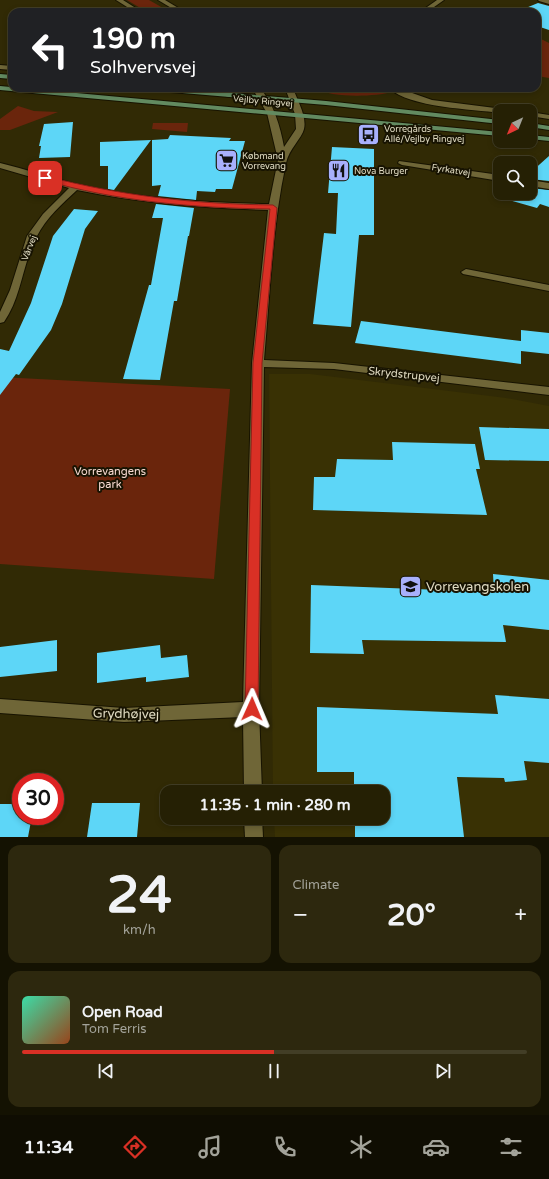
<!DOCTYPE html>
<meta charset="utf-8">
<style>
body{margin:0;font-family:"Varela Round",sans-serif;background:#2d280e;color:#f1f3f6;height:100vh;display:flex;flex-direction:column;font-size:15px;white-space:nowrap}
*{box-sizing:border-box;margin:0}
p{font-size:13px;color:#a3a39a}
.icon{flex:none;width:22px;height:22px;fill:none;stroke:currentColor;stroke-width:2;stroke-linecap:round;stroke-linejoin:round}
.map{position:relative;height:837px;overflow:hidden}
.side{display:flex;flex-direction:column;gap:8px;padding:8px;background:#141202;flex:1}
.side>*{flex:none}
.guide{position:absolute;left:8px;top:8px;width:533px;height:84px;border-radius:12px;box-shadow:0 2px 6px #0003,0 0 0 1px #423e26;background:#202124;color:#fff;overflow:hidden}
.needle{width:26px;rotate:223deg}
.tools{position:absolute;left:493px;top:104px;display:grid;gap:8px}
.tools a{display:grid;place-items:center;width:44px;height:44px;border-radius:8px;background:#252004;box-shadow:0 2px 6px #0003,0 0 0 1px #423e26;font-size:20px}
.speed{position:absolute;left:12px;top:773px;display:flex;gap:8px;font-size:20px;font-weight:700;text-align:center}
.speed>*{display:grid;place-content:center;width:52px;height:52px;border-radius:50%;background:#252004;box-shadow:0 2px 6px #0003,0 0 0 1px #423e26;line-height:1}
.speed .limit{border:6px solid #d22;background:#fff;color:#111}
.pin{position:absolute;display:grid;place-items:center;width:34px;height:34px;color:#fff;margin:-17px;border-radius:8px;box-shadow:0 2px 6px #0006}
.me{position:absolute;width:44px;margin:-22px;rotate:1deg;stroke-linejoin:round;filter:drop-shadow(0 0 3px #0008)}
.turn{display:flex;align-items:center;gap:14px;height:84px;padding:0 16px;font-size:18px}
.turn .icon{width:52px;height:52px;stroke-width:2.5}
.turn b{display:block;font-size:28px;line-height:34px}
.big{font-size:30px;font-weight:700;line-height:1.1}
.side .tile{flex:1;display:flex;flex-direction:column;justify-content:center;gap:6px;min-width:0;padding:0 14px;border-radius:12px;background:#2d280e}
.side .dial{align-items:center;gap:0}
.dial b{font-size:52px;line-height:1}
.song{display:flex;align-items:center;gap:12px}
.cover{width:48px;height:48px;border-radius:6px;background:linear-gradient(135deg,hsl(160 70% 55%),hsl(20 70% 35%))}
.played{height:4px;border-radius:2px;background:linear-gradient(90deg,#d93025 50%,#423e26 50%)}
.keys{display:flex;justify-content:space-around;direction:ltr}
.heat{display:flex;justify-content:space-between;align-items:center;font-size:22px;direction:ltr}
.side .tiles{flex:1;display:grid;gap:8px;grid-template-columns:1fr 1fr}
.tile:last-child{grid-column:span 2}
.trip{position:absolute;left:160px;top:785px;width:230px;height:40px;border-radius:12px;background:#252004;box-shadow:0 2px 6px #0003,0 0 0 1px #423e26;font-weight:700;line-height:40px;text-align:center}
.dock{display:flex;height:64px;justify-content:space-around;align-items:center;background:#0f0d02;color:#a3a39a}
.dock .icon{width:28px;height:28px}
.dock .active{color:#d93025}
.dock b{font-size:18px;color:#f1f3f6}
.map>svg:first-child{display:block}
.built{fill:#393104}
.green{fill:#6a250c}
.building{fill:#5dd6f7}
.lines{fill:none;stroke-linecap:round;stroke-linejoin:round}
.minor-casing{stroke:#171300;stroke-width:2}
.major-casing{stroke:#171300;stroke-width:2}
.minor{fill:#6f6637;fill-rule:evenodd}
.major{fill:#628a60;fill-rule:evenodd}
.route{fill:#d93025;stroke:#8d1f18}
.labels{text-anchor:middle;stroke-width:4;stroke-linejoin:round;paint-order:stroke}
.far-street-label{font-size:9px;fill:#e0dbc2;stroke:#171302}
.far-poi-label{font-size:9px;fill:#e0dbc2;stroke:#171302;text-anchor:start}
.street-label{font-size:11px;fill:#e0dbc2;stroke:#171302}
.park-label{font-size:11px;fill:#f8dad1;stroke:#171302}
.near-poi-label{font-size:13px;fill:#e0dbc2;stroke:#171302;text-anchor:start}
.near-street-label{font-size:13px;fill:#e0dbc2;stroke:#171302}
</style>
<div class="map">
<svg width="549" height="837" viewBox="0 0 549 837">
<rect width="100%" height="100%" fill="#312a05"/>
<polygon class="built" points="269,374 310,374 506,398 549,406 549,837 275,837 274,818 383,818 383,792 273,792"/>
<g class="green">
<polygon points="127,0 149,0 170,12 147,12"/>
<polygon points="537,37 549,43 549,78 537,76"/>
<path d="M 313,88 L 385,88 L 392,92 C 373,97 332,98 313,88 Z"/>
<polygon points="18,106 34,111 58,112 10,130 0,130 0,119"/>
<polygon points="153,123 188,123 187,132 152,129"/>
<polygon points="0,377 230,389 214,579 0,564"/>
</g>
<g class="building">
<polygon points="538,3 549,6 549,30 537,26 537,12 516,12"/>
<polygon points="73,122 70,157 39,158 41,146 39,146 44,124"/>
<polygon points="170,135 231,138 229,141 245,141 232,189 216,189 215,192 197,191 196,200 158,196 161,185 152,186 152,140 168,139"/>
<polygon points="151,140 114,190 108,189 108,166 100,166 100,142"/>
<polygon points="332,147 374,149 374,235 359,235 351,327 313,324 324,233 336,234 338,193 328,193"/>
<polygon points="549,156 549,181 530,179 530,173"/>
<polygon points="530,188 549,190 549,207 540,204 537,208 502,198 507,193 530,193"/>
<polygon points="156,204 194,208 189,236 188,236 177,301 174,301 160,380 123,379 149,285 151,285 163,218 152,218"/>
<polygon points="74,209 98,211 85,229 62,304 51,330 19,375 16,374 0,395 0,349 9,351 31,303 53,236"/>
<polygon points="361,321 521,341 521,330 549,333 549,354 521,351 521,364 355,343"/>
<polygon points="479,427 549,429 549,461 485,460"/>
<polygon points="392,442 475,444 480,469 476,469 487,515 313,510 314,477 335,477 337,459 393,460"/>
<polygon points="493,574 549,580 549,630 503,625 506,642 362,640 364,654 310,653 311,585 494,592"/>
<polygon points="57,640 57,671 0,677 0,647"/>
<polygon points="160,645 161,658 187,655 189,677 146,682 146,677 97,683 97,653"/>
<polygon points="495,695 549,699 549,763 524,761 527,780 505,782 504,778 457,777 464,837 355,837 355,818 383,818 383,792 354,792 354,772 317,772 317,707 498,714"/>
<polygon points="92,803 140,803 137,837 87,837"/>
<polygon points="0,804 21,804 21,816 32,816 28,837 0,837"/>
</g>
<g class="lines">
<defs>
<g id="minor">
<polygon points="116,0 123,0 142,12 135,12"/>
<polygon points="158,0 165,0 185,12 178,12"/>
<polygon points="437,0 444,0 427,12 420,12"/>
<polygon points="538,0 549,0 549,4 539,1"/>
<polygon points="0,65 12,66 12,70 0,69"/>
<polygon points="198,88 210,88 233,95 229,97"/>
<path d="M 252,88 L 260,88 C 274,105 280,125 284,147 L 296,129 L 295,114 L 285,88 L 293,88 C 297,100 307,116 304,129 C 302,138 289,149 286,163 C 272,228 270,294 264,360 L 334,363 L 549,387 L 549,395 L 334,369 L 264,367 L 259,709 L 262,792 L 244,792 L 243,717 L 124,722 L 0,713 L 0,699 L 124,708 L 243,702 L 252,363 L 268,210 C 204,208 140,203 77,190 C 62,204 46,218 37,236 C 22,264 22,296 4,322 L 0,323 L 0,312 L 10,290 L 27,236 L 43,214 L 69,188 L 0,168 L 0,163 C 26,169 50,178 76,184 C 139,199 204,203 269,204 L 278,160 L 267,113 Z"/>
<path d="M 389,88 L 398,88 L 432,100 L 503,109 L 507,111 L 500,111 L 500,113 C 472,109 410,108 389,88 Z"/>
<polygon points="530,112 549,115 549,119 530,116"/>
<polygon points="399,161 500,175 500,181 402,165 398,163"/>
<polygon points="530,180 549,183 549,189 530,186"/>
<polygon points="466,269 549,285 549,291 463,274 461,272"/>
<polygon points="244,818 262,818 263,837 245,837"/>
</g>
<g id="major">
<polygon points="0,74 12,75 12,79 0,78"/>
<polygon points="0,86 500,132 500,136 0,90"/>
<polygon points="143,88 172,88 326,101 500,120 500,124 326,105 147,90"/>
<polygon points="530,123 549,126 549,130 530,127"/>
<polygon points="530,135 549,137 549,141 530,139"/>
</g>
</defs>
<use href="#minor" class="minor-casing"/>
<use href="#major" class="major-casing"/>
<use href="#minor" class="minor"/>
<use href="#major" class="major"/>
</g>
<path class="route" d="M 45,176 C 122,196 194,204 273,205 L 277,208 L 262,363 L 258,709 L 256,713 L 252,714 L 247,713 L 245,709 L 253,363 L 270,209 C 193,208 116,201 43,180 L 42,178 Z"/>
<defs>
<symbol id="bus-square" viewBox="-11 -11 22 22"><rect x="-9" y="-9" width="18" height="18" rx="4" fill="#a8b0fc" stroke="#171302"/><path d="M-5-6H5V4H4V6H2V4H-2V6H-4V4H-5ZM-3.5-4V0h7V-4ZM-3.5 1.2v1.5H-2V1.2ZM2 1.2v1.5H3.5V1.2Z" fill="#111"/></symbol>
<symbol id="supermarket-square" viewBox="-11 -11 22 22"><rect x="-9" y="-9" width="18" height="18" rx="4" fill="#a8b0fc" stroke="#171302"/><path d="M-6-5.5h2.5l.6 2H6L4.5 2H-2.5L-4.4-4H-6ZM-1.5 3.2a1.3 1.3 0 1 0 .1 0ZM3 3.2a1.3 1.3 0 1 0 .1 0Z" fill="#111"/></symbol>
<symbol id="restaurant-square" viewBox="-11 -11 22 22"><rect x="-9" y="-9" width="18" height="18" rx="4" fill="#a8b0fc" stroke="#171302"/><path d="M-5-6h1v4h1v-4h1v4h1v-4h1v5L-1.5 .5V6h-2V.5L-5-1ZM5-6V6H3V1.5H1.5Q1.5-4 5-6Z" fill="#111"/></symbol>
<symbol id="school-square" viewBox="-11 -11 22 22"><rect x="-9" y="-9" width="18" height="18" rx="4" fill="#a8b0fc" stroke="#171302"/><path d="M0-5L7-2L0 1L-7-2ZM-4 1L0 2.5L4 1V4Q0 6-4 4Z" fill="#111"/></symbol>
</defs>
<g fill-rule="evenodd">
<use href="#bus-square" x="356" y="122" width="25" height="25"/>
<use href="#supermarket-square" x="214" y="148" width="25" height="25"/>
<use href="#restaurant-square" x="326" y="158" width="25" height="25"/>
<use href="#school-square" x="398" y="574" width="25" height="25"/>
</g>
<g class="labels">
<g class="far-street-label">
<text transform="translate(263 101) rotate(5)" y="3">Vejlby Ringvej</text>
<text transform="translate(451 170) rotate(9)" y="3">Fyrkatvej</text>
<text transform="translate(29 248) rotate(-69)" y="3">Vårvej</text>
</g>
<g class="far-poi-label">
<text x="384" y="132">Vorregårds<tspan x="384" dy="10">Allé/Vejlby Ringvej</tspan></text>
<text x="242" y="159">Købmand<tspan x="242" dy="10">Vorrevang</tspan></text>
<text x="354" y="174">Nova Burger</text>
</g>
<g class="street-label">
<text transform="translate(404 374) rotate(6)" y="4">Skrydstrupvej</text>
</g>
<g class="park-label">
<text x="110" y="475">Vorrevangens<tspan x="110" dy="13">park</tspan></text>
</g>
<g class="near-poi-label">
<text x="426" y="591">Vorrevangskolen</text>
</g>
<g class="near-street-label">
<text transform="translate(126 713) rotate(1)" y="5">Grydhøjvej</text>
</g>
</g>
</svg>
<div class="tools">
<a><svg class="needle" viewBox="-14 -14 28 28"><path d="M0-13l5 13h-10z" fill="#e53935"/><path d="M0 13l5-13h-10z" fill="#a3a39a"/></svg></a>
<a><svg class="icon" aria-label="search" viewBox="0 0 24 24"><circle cx="10" cy="10" r="6"/><path d="M15 15l6 6"/></svg></a>
</div>
<div class="speed"><div class="limit">30</div></div>
<div class="pin" style="left:45px;top:178px;background:#d93025"><svg class="icon" aria-label="arrive" viewBox="0 0 24 24"><path d="M6 21V4h12l-3 4 3 4H6"/></svg></div>
<svg class="me" style="left:252px;top:709px" viewBox="-20 -20 40 40"><path d="M0-17L14 15 0 8-14 15z" fill="#d93025" stroke="#fff" stroke-width="4"/></svg>
<div class="trip">11:35 · 1 min · 280 m</div>
<div class="guide">
<div class="turn"><svg class="icon" aria-label="left" viewBox="0 0 24 24"><path d="M17 20v-9H6M10 6l-5 5 5 5"/></svg><div><b>190 m</b>Solhvervsvej</div></div>
</div>
</div>
<section class="side">
<div class="tiles">
<div class="tile dial"><b>24</b><p>km/h</p></div>
<div class="tile"><p>Climate</p>
<div class="heat"><a>−</a><b class="big">20°</b><a>+</a></div>
</div>
<div class="tile">
<div class="song"><i class="cover"></i><div><b>Open Road</b><p>Tom Ferris</p></div></div>
<div class="played"></div>
<div class="keys"><svg class="icon" aria-label="previous" viewBox="0 0 24 24"><path d="M18 5L8 12l10 7zM5 5v14"/></svg><svg class="icon" aria-label="pause" viewBox="0 0 24 24"><path d="M8 5v14M16 5v14"/></svg><svg class="icon" aria-label="next" viewBox="0 0 24 24"><path d="M6 5l10 7-10 7zM19 5v14"/></svg></div>
</div>
</div>
</section>
<nav class="dock">
<b>11:34</b>
<svg class="icon active" aria-label="directions" viewBox="0 0 24 24"><path d="M12 3l9 9-9 9-9-9zM9 14v-3h6M13 9l2 2-2 2"/></svg>
<svg class="icon" aria-label="music" viewBox="0 0 24 24"><path d="M9 18V5l10-2v13"/><circle cx="6" cy="18" r="3"/><circle cx="16" cy="16" r="3"/></svg>
<svg class="icon" aria-label="phone" viewBox="0 0 24 24"><path d="M5 4h4l2 5-3 2q2 4 5 5l2-3 5 2v4C11 20 4 13 5 4z"/></svg>
<svg class="icon" aria-label="climate" viewBox="0 0 24 24"><path d="M12 3v18M4 7l16 10M4 17L20 7"/></svg>
<svg class="icon" aria-label="car" viewBox="0 0 24 24"><path d="M5 17H2v-5l4-1 3-4h7l3 4 3 1v5h-3M9 17h6M6 11h13"/><circle cx="7" cy="17" r="2"/><circle cx="17" cy="17" r="2"/></svg>
<svg class="icon" aria-label="filters" viewBox="0 0 24 24"><path d="M4 7h16M4 17h16"/><circle cx="9" cy="7" r="2"/><circle cx="15" cy="17" r="2"/></svg>
</nav>
